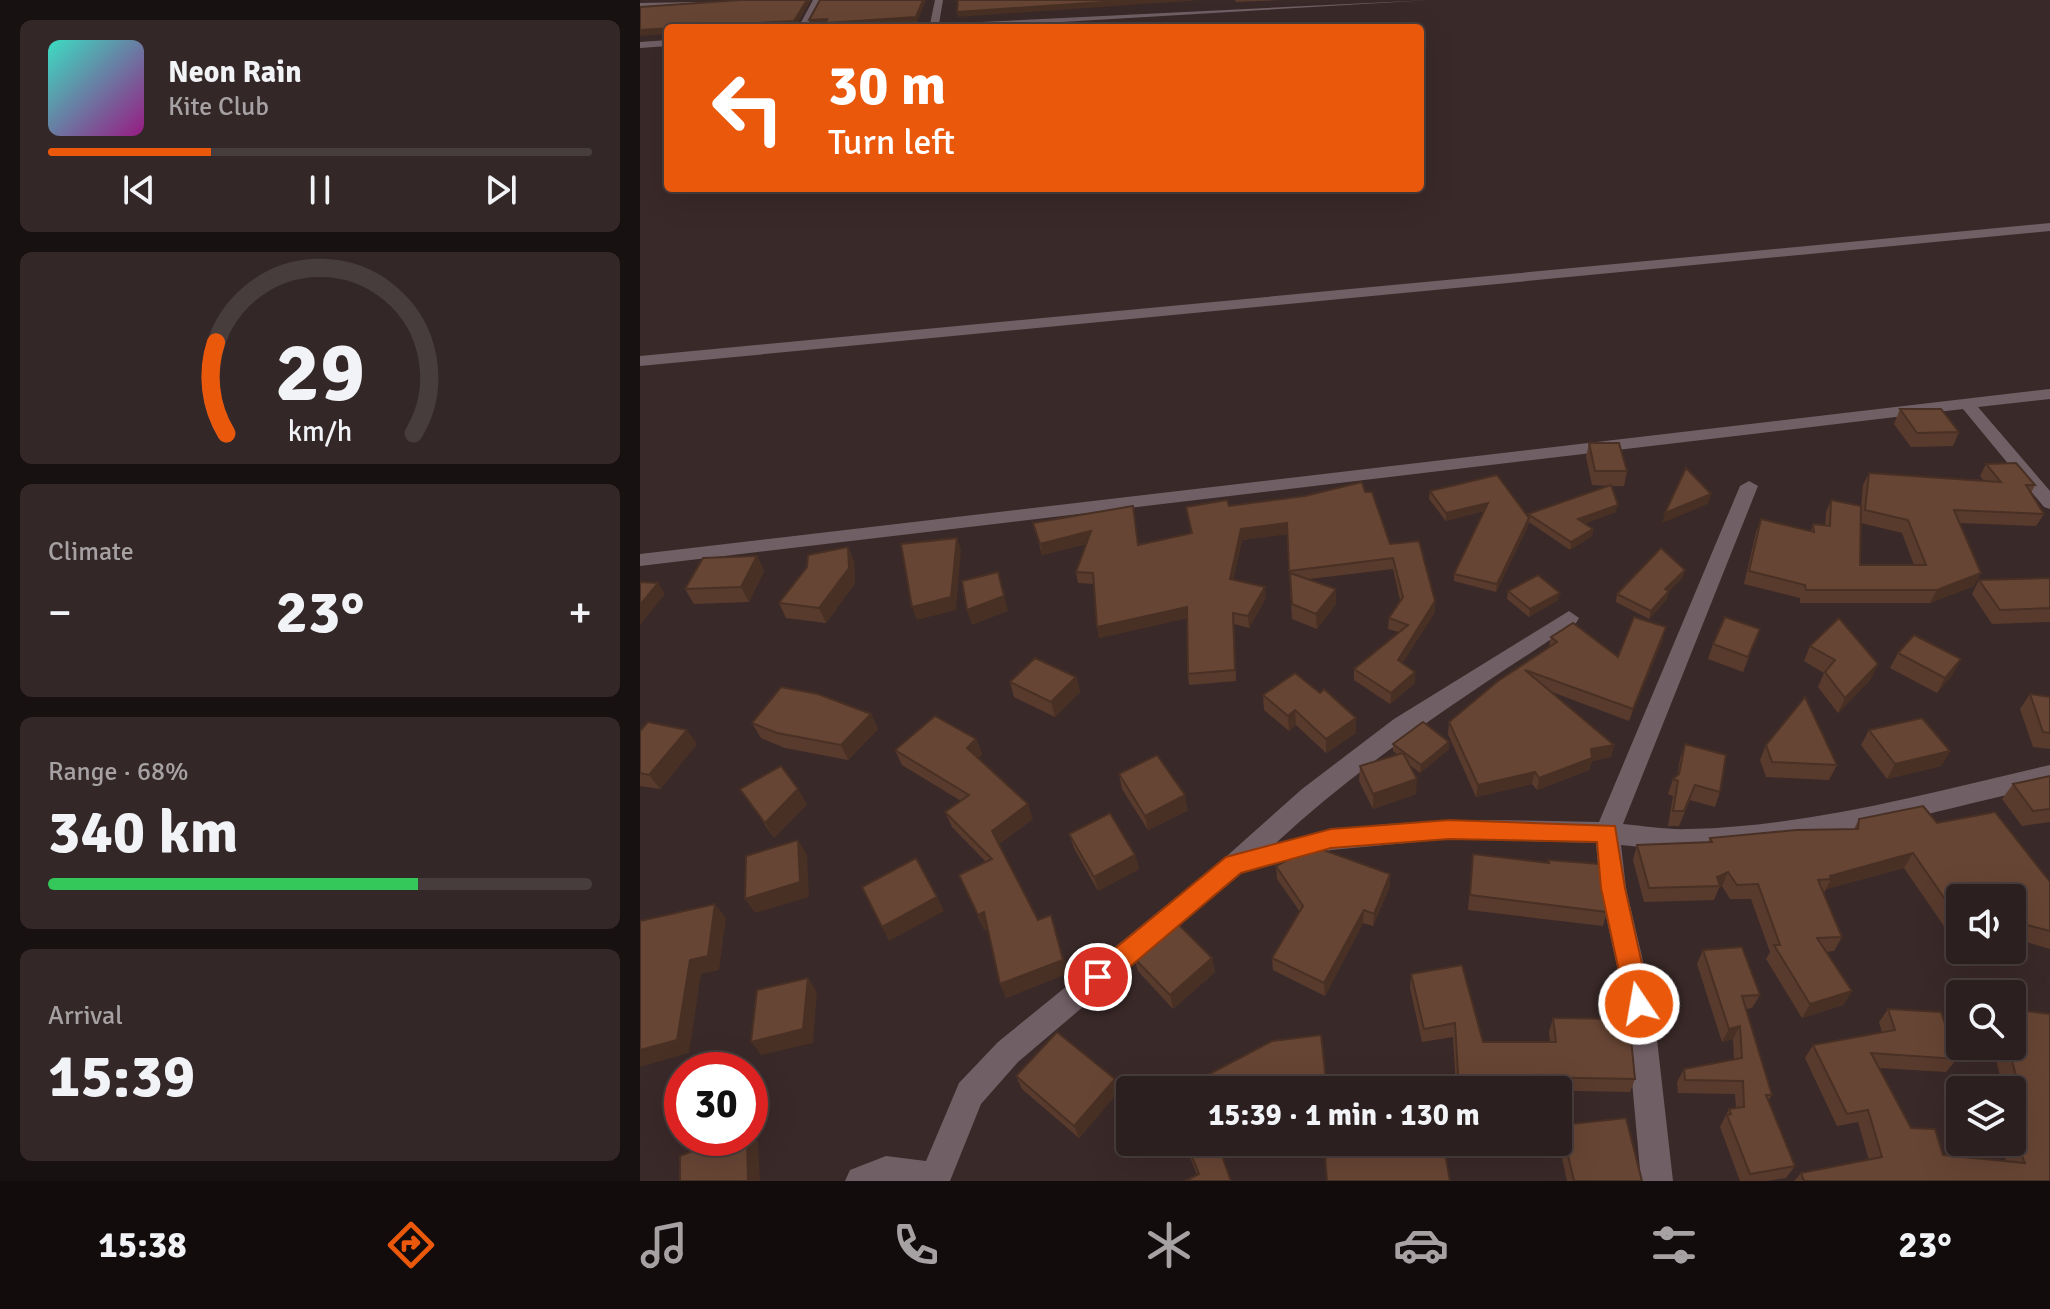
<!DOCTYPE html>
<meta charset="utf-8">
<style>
body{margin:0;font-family:Signika,sans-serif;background:#342728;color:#f1f3f6;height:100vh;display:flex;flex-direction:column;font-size:30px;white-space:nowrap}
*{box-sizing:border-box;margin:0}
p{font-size:26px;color:#a6a2a4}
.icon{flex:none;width:44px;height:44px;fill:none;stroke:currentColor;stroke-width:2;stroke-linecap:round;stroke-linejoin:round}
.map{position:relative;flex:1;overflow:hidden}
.drawer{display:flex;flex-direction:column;gap:20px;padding:20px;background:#181111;width:640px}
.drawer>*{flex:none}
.guide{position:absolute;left:24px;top:24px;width:760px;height:168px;border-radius:8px;box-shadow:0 8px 32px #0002,0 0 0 2px #483d3d;background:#ea580c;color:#fff;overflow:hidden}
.tools{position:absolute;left:1306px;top:884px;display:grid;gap:16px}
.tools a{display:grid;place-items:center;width:80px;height:80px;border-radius:8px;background:#2c1f1f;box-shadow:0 8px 32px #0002,0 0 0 2px #483d3d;font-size:40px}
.speed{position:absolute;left:24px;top:1052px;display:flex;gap:16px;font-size:40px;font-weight:700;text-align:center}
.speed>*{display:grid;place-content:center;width:104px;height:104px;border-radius:50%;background:#2c1f1f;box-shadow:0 8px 32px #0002,0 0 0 2px #483d3d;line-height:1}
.speed .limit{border:12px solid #d22;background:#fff;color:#111}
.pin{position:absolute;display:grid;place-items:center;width:68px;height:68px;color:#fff;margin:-34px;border:4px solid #fff;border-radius:50%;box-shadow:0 2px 8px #0007}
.me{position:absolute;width:88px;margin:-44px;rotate:348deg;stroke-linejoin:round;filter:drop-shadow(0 0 6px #0008)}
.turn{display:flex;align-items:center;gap:28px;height:168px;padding:0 32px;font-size:36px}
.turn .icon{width:104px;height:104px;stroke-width:2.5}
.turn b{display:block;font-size:56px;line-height:68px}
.big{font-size:60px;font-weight:700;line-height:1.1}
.drawer .tile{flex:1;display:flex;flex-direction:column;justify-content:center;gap:12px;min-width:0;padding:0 28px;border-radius:12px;background:#342728}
.drawer .dial{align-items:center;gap:0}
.dial svg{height:208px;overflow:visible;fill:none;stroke:#483d3d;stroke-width:7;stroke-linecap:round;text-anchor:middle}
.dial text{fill:#f1f3f6;stroke:none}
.song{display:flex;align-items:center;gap:24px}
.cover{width:96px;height:96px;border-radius:12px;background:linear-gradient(135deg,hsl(170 70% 55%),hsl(310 70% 35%))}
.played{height:8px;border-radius:4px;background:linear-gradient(90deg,#ea580c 30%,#483d3d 30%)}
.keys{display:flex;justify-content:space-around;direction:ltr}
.heat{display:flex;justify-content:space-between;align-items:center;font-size:44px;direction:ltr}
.charge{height:12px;border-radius:6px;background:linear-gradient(90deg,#34c759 68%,#483d3d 0)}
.trip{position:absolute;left:476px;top:1076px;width:456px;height:80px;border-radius:8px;background:#2c1f1f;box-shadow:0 8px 32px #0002,0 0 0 2px #483d3d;font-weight:700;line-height:80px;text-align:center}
.tabs{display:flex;height:128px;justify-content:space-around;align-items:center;background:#120c0c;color:#a6a2a4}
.tabs .icon{width:56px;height:56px}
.tabs .active{color:#ea580c}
.tabs b{font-size:36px;color:#f1f3f6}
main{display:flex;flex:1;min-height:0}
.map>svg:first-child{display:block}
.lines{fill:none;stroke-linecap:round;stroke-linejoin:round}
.street{fill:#705f65;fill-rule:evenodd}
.wall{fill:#593b2d;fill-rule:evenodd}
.shaded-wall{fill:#483024}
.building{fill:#674534;stroke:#483024;stroke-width:2}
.route{fill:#ea580c;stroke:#983908;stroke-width:2}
</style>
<main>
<section class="drawer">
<div class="tile">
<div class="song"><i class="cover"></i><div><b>Neon Rain</b><p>Kite Club</p></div></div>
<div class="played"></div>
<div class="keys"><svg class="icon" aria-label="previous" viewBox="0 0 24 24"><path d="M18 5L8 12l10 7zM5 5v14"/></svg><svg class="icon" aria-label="pause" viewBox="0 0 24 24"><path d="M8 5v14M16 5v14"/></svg><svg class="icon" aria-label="next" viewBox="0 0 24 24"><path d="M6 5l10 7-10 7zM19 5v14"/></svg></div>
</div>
<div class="tile dial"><svg viewBox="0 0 100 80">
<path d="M14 69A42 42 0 1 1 86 69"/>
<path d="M14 69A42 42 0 0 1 10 34" stroke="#ea580c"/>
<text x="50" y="56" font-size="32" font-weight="700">29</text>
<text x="50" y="72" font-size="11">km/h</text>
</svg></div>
<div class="tile"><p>Climate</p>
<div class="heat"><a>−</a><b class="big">23°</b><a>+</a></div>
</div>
<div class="tile"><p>Range · 68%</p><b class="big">340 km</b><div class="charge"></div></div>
<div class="tile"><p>Arrival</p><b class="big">15:39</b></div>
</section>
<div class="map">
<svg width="1410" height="1181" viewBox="0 0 1410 1181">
<rect width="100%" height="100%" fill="#3a2929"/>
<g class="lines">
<g class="street">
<polygon points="173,0 181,0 166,28 158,28"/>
<polygon points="295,0 303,0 299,24 791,0 321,28 268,28 290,24"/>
<polygon points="57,2 54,7 0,9 0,3"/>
<polygon points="28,40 28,46 0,48 0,42"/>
<polygon points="1410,223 1410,231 0,366 0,356"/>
<polygon points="1410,389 1410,399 1338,407 1410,491 1410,509 1404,507 1323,409 0,566 0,554"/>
<path d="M 1109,481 L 1118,486 L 983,824 C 1005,826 1028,830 1050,829 C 1172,826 1292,792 1410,765 L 1410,785 C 1292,811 1170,850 1048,850 C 1026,851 1003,847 981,845 L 986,888 L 1013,1004 L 1033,1181 L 1001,1181 L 985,1004 L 960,888 L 956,843 L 809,839 L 691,850 L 601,873 L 378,1062 L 341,1104 L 310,1181 L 205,1181 L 210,1170 L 246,1156 L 286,1161 L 319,1083 L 358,1042 L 588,855 L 662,789 L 754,719 L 929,611 L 939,618 L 936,623 C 831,692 729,757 636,843 C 742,815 850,820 959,822 L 1100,486 Z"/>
</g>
</g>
<g class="wall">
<polygon points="595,0 642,0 596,2"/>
<polygon points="1260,409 1319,432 1313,446 1271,447 1254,424"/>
<polygon points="949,443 987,471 984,486 971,486 976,512 945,523 953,529 952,536 930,550 889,522 888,526 856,592 814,581 814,574 844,511 806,521 789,499 790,491 888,516 888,514 969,486 952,485 946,457"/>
<path d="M 1346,464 L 1395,485 L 1391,493 L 1404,514 L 1396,526 L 1320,523 L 1334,586 L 1290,603 L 1160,603 L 1160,598 L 1104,584 L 1116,532 L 1121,519 L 1171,531 L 1173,524 L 1185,526 L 1186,512 L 1191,500 L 1221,508 L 1223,485 L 1229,473 L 1343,480 L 1340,476 ZM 1221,523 L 1262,533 L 1274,565 L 1220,565 Z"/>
<polygon points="725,492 750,544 795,612 762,663 775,672 775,683 750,704 714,680 714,669 759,632 748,629 749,618 760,600 753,569 669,579 696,604 677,629 652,619 647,534 602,540 593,580 626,598 609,628 594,624 596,681 549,685 548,674 547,618 459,638 457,627 454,584 438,583 436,572 446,544 402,555 393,523 498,545 551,533 546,507 589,506"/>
<polygon points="208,547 214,562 215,583 186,623 146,618 139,603"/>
<polygon points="117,556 124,571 109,602 54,604 45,589"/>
<polygon points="1043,577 1029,591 1027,599 1009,619 976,602 977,594"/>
<polygon points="1410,578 1410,622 1352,624 1332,594 1339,580"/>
<polygon points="868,591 918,600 889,617 867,599"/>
<polygon points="1120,629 1103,672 1068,659 1073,644"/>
<polygon points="911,637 978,657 1023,639 989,721 912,692 974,745 971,757 952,761 949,770 897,790 892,784 836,797 808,734 809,722 909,647"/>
<polygon points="1170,646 1231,679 1198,713 1178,687 1184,673 1164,661"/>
<polygon points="1258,653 1313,674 1297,693 1250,668"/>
<polygon points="436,677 440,692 415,717 374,697 370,682"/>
<polygon points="1390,694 1410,697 1410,749 1393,747 1380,709"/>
<polygon points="623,695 716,733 686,753 656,725 649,731 624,710"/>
<polygon points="231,714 238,729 208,760 145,748 121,738 112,723"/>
<polygon points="1229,730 1310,751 1301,766 1247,779 1221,745"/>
<polygon points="0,731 57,744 20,789 0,786"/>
<polygon points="336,739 342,754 338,758 393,819 359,844 398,920 411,915 428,973 366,998 348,928 344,930 319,875 346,862 312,827 305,812 321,801 262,765 255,750"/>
<polygon points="809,742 809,749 780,773 769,764 776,794 733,809 719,781 720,766 757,754 753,751 753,744"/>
<polygon points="1045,744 1080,792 1075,807 1050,800 1039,826 1028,826 1033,796 1028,794 1033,779 1037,776 1040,759"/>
<polygon points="1126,745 1197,765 1189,780 1126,777 1120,760"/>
<polygon points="479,774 548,810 508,830 482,789"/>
<polygon points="1410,776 1410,822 1382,826 1362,799 1373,784"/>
<polygon points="100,789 167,804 134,838"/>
<polygon points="1219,819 1297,823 1410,882 1410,949 1372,938 1372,898 1320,898 1320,926 1306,929 1264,868 1186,889 1183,894 1202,937 1194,951 1186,952 1212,991 1203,1005 1162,1018 1126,959 1130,952 1111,899 1090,899 1082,886 1079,888 1074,900 1004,902 993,860 997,845 1068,842 1070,838 1214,829"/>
<polygon points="429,834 495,855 499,869 458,891 434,848"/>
<polygon points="683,850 750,886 733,926 723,923 685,996 633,970 632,958 660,912 637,879 636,866"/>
<polygon points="833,854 908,863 908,860 967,912 963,926 828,910"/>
<polygon points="1063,950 1120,995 1112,1008 1106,1009 1132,1095 1128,1101 1155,1166 1146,1178 1127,1181 1100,1181 1080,1127 1089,1109 1096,1108 1095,1094 1038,1093 1037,1082 1044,1069 1094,1060 1093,1039 1082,1042 1057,964"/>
<polygon points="494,958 572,958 575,972 533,1009 498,971"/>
<polygon points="771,974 843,1042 910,1042 909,1032 913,1018 995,1079 990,1092 883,1090 816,1090 813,1037 782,1042 770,988"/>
<polygon points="1248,1009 1317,1059 1306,1072 1239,1068 1271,1128 1303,1155 1366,1161 1358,1142 1372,1142 1372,1090 1337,1090 1336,1089 1348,1076 1360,1076 1353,1046 1372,1046 1410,1181 1154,1181 1161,1173 1229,1160 1218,1122 1197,1126 1165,1058 1173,1045 1242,1032 1239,1022"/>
<polygon points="376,1076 475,1079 479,1091 439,1138 382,1089"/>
<polygon points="921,1125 1002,1181 927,1181 918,1140 918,1135"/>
<polygon points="544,1142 584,1142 578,1146 591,1181 557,1175"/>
</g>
<g class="shaded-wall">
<polygon points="167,0 171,0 156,26 127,28 38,28"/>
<polygon points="283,0 286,0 277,22 187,28 186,24 171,25 169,20"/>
<polygon points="494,0 563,0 318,17 317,12"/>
<polygon points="28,29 28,34 0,36 0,30"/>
<polygon points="1071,494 1068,504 1022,523 1025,513"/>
<polygon points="848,503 847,510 806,521 806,513"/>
<polygon points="978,505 976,512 937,527 938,519"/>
<polygon points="889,518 888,526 856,592 857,584"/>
<polygon points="647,523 647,534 602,540 591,590 590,579 601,529"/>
<polygon points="953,529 952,536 930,550 931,542"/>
<polygon points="451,531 453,542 402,555 400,544"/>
<polygon points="317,538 321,550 316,610 277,620 272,607"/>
<polygon points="208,547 214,562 215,583 186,623 179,608"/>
<polygon points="117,556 124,571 109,602 101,587"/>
<polygon points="1045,570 1043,577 1023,597 1025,589"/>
<polygon points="358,572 368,611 332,625 327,610"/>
<polygon points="1341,573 1334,586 1290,603 1297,590"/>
<polygon points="18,583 25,594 0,625 0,605"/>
<polygon points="625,587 626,598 609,628 608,616"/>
<polygon points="696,589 696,604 677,629 676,614"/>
<polygon points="1029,591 1027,599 1009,619 1011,611"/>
<polygon points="920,593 918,600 889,617 890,609"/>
<polygon points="795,601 795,612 757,672 758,660"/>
<polygon points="547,607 548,618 459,638 457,627"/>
<polygon points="1026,627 1023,639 989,721 993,709"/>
<polygon points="1321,659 1313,674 1297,693 1305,678"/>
<polygon points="1238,664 1231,679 1198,713 1205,698"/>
<polygon points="775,672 775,683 750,704 751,693"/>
<polygon points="436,677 440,692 415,717 411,702"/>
<polygon points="655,710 656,725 649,731 648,716"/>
<polygon points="231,714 238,729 208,760 201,745"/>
<polygon points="716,718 716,733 686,753 686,739"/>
<polygon points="47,730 57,744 20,789 9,775"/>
<polygon points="336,739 342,754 333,763 327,748"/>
<polygon points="809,742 809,749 780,773 781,765"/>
<polygon points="974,745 971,757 952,761 949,770 897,790 899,778 951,749"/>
<polygon points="1310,751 1301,766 1247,779 1255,764"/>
<polygon points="895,772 892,784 836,797 838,785"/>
<polygon points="777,779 776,794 733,809 733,794"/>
<polygon points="158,789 167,804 134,838 125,823"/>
<polygon points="545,795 548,810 508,830 505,816"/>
<polygon points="388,804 393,819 357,845 352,831"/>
<polygon points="158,840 167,855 169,897 115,913 105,899"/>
<polygon points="1273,853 1264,868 1186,889 1191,879 1190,876"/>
<polygon points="495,855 499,869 458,891 454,877"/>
<polygon points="1088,872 1082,886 1079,888 1080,886 1077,877"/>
<polygon points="750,874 750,886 733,926 734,914"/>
<polygon points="297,897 304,911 249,941 242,927"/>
<polygon points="75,904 86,918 79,970 61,974 49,1053 0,1067 0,1050 50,960"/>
<polygon points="724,910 723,923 685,996 684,983"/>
<polygon points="344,912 350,926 344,930 338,915"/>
<polygon points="411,915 428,973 366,998 360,984"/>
<polygon points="572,958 575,972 533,1009 530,995"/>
<polygon points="168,978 177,992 173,1043 121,1055 111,1042"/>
<polygon points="1212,991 1203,1005 1162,1018 1170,1004"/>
<polygon points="1100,1026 1093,1039 1082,1042 1089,1029"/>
<polygon points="475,1079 479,1091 439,1138 434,1126"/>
<polygon points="110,1133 118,1142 120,1181 108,1181 107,1138 110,1138"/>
</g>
<g class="building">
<polygon points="101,0 167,0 154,21 0,30 0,7"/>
<polygon points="180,0 283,0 276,17 186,23 187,19 169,20"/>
<polygon points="318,0 494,0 317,12"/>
<polygon points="1260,409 1301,409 1319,432 1277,433"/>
<polygon points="949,443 979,443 987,471 955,471"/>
<polygon points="1376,463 1395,485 1386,485 1404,514 1314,510 1341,573 1297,590 1166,590 1165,585 1109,571 1121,519 1174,532 1173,524 1190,526 1191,500 1221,506 1220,565 1286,565 1268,520 1225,510 1229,473 1361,482 1346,464"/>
<polygon points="1046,468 1071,494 1025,513"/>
<polygon points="857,475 889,518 857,584 814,574 848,503 806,513 790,491"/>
<polygon points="722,482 725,492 732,492 750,544 779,541 795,601 758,660 775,672 751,693 714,669 768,625 749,618 763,597 753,558 649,571 647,523 601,529 590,579 625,587 608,616 593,613 595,670 548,674 547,607 457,627 453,573 436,572 451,531 400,544 393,523 493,506 498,545 552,533 546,507 587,500 589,506 665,496"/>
<polygon points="971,485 978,505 938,519 953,529 931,542 888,514"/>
<polygon points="317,538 311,597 272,607 261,544"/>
<polygon points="208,547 209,568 179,608 139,603 167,567 168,555"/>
<polygon points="1021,548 1045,570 1025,589 1029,591 1011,611 977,594"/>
<polygon points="117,556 101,587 45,589 63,558"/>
<polygon points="358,572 364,596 327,610 322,581"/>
<polygon points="650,573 696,589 676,614 652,604"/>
<polygon points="898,575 920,593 890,609 868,591"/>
<polygon points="1410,578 1410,608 1360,610 1339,580"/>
<polygon points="0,582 18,583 0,605"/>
<polygon points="994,617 1026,627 993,709 885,670 974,745 951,749 952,758 899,778 895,772 838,785 809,722 858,681 917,642 911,637 933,623 978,657"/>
<polygon points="1085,617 1120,629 1108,657 1073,644"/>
<polygon points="1199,618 1238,664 1205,698 1185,672 1195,660 1170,646"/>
<polygon points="1274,635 1321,659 1305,678 1258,653"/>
<polygon points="395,658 436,677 411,702 370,682"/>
<polygon points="655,673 680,693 684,689 716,718 686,739 655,710 648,716 623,695"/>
<polygon points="141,687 178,694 231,714 201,745 137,733 112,723"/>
<polygon points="1390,694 1410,697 1410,733 1403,732"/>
<polygon points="1165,697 1197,765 1132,762 1126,745"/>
<polygon points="295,716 336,739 327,748 388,804 352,831 398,920 411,915 423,960 360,984 344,912 338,915 319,875 352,859 305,812 329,795 255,750"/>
<polygon points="1282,718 1310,751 1255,764 1229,730"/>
<polygon points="8,722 47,730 9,775 0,773 0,731"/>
<polygon points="783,722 809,742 781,765 753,744"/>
<polygon points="1045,744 1086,755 1080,792 1055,785 1044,811 1033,811 1038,781 1033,779 1039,774"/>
<polygon points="763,753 777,779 733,794 720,766"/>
<polygon points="517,755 545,795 505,816 479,774"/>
<polygon points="141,766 158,789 125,823 100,789"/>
<polygon points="1410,776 1410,809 1393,811 1373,784"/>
<polygon points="1283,806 1297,823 1355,812 1410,882 1410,931 1383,924 1380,903 1372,904 1372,898 1320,898 1320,914 1316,915 1273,853 1190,876 1191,879 1178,880 1202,937 1177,938 1212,991 1170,1004 1134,945 1140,945 1118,884 1097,885 1088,872 1077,877 1080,886 1009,888 997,845 1072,842 1070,838 1156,830 1218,829 1219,819"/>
<polygon points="470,813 495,855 454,877 429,834"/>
<polygon points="158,840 160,882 105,899 106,856"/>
<polygon points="678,844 683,850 750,874 734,914 724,910 684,983 632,958 663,906 636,866"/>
<polygon points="833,854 909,863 908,860 960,864 967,912 830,895"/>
<polygon points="276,858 297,897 242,927 222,887"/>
<polygon points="75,904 68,956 50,960 37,1040 0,1050 0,921"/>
<polygon points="536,922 572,958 530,995 494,958"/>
<polygon points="1102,947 1120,995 1102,996 1132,1095 1126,1095 1155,1166 1110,1174 1087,1115 1091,1114 1089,1109 1104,1107 1103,1081 1045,1080 1044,1069 1102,1058 1100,1026 1089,1029 1063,950"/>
<polygon points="822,965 843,1042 916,1042 913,1018 989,1019 995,1079 881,1077 883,1090 819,1090 815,1023 784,1029 771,974"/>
<polygon points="168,978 163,1029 111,1042 117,990"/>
<polygon points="1248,1009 1301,1012 1317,1059 1231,1053 1271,1128 1295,1129 1303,1155 1385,1163 1372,1132 1372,1090 1354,1090 1348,1076 1376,1076 1368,1046 1372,1046 1372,1009 1410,1014 1410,1181 1164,1181 1161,1173 1242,1157 1228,1110 1207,1114 1173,1045 1255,1030"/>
<polygon points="417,1032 475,1079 434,1126 376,1076"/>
<polygon points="681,1035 687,1089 539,1090 632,1041"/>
<polygon points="986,1118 1002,1181 934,1181 921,1125"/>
<polygon points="85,1138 107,1138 108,1181 40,1181 40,1156"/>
<polygon points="546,1142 577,1142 591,1181 545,1181 559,1174"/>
<polygon points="684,1142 803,1142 810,1181 687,1181"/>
</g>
<polygon class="route" points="809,820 975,826 985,888 1011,1004 1008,1013 999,1017 990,1013 986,1004 961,888 957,842 809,839 691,848 601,873 467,986 458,989 450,986 446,977 450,969 586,857 691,829"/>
</svg>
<div class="tools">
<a><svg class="icon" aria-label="sound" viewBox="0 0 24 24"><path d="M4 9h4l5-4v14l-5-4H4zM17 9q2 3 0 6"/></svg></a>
<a><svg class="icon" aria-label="search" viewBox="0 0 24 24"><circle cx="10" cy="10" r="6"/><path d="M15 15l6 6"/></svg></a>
<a><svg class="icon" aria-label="layers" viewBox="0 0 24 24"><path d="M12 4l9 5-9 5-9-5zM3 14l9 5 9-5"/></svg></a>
</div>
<div class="speed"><div class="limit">30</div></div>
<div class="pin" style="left:458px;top:977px;background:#d93025"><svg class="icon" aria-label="arrive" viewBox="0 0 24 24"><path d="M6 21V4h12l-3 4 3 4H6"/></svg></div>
<svg class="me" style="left:999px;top:1004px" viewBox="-20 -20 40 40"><circle r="17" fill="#ea580c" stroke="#fff" stroke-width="3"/><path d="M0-11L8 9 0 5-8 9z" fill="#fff"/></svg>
<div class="trip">15:39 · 1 min · 130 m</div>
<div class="guide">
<div class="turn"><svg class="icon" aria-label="left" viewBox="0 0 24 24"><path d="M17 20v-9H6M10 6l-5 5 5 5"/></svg><div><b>30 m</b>Turn left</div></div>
</div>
</div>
</main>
<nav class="tabs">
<b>15:38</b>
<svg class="icon active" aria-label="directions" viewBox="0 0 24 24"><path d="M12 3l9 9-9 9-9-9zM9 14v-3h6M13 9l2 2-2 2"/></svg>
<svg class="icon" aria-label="music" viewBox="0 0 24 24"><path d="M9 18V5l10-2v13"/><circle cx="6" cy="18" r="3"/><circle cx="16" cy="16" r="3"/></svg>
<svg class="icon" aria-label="phone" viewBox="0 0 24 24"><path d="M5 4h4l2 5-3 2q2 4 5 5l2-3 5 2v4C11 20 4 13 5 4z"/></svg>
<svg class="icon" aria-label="climate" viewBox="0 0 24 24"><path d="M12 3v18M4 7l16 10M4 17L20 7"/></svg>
<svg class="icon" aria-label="car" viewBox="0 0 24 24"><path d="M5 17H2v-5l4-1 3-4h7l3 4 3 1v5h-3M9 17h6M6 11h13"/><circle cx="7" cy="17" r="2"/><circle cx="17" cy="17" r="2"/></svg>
<svg class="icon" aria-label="filters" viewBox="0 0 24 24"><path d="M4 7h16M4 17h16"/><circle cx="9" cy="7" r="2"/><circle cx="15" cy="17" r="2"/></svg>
<b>23°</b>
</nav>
